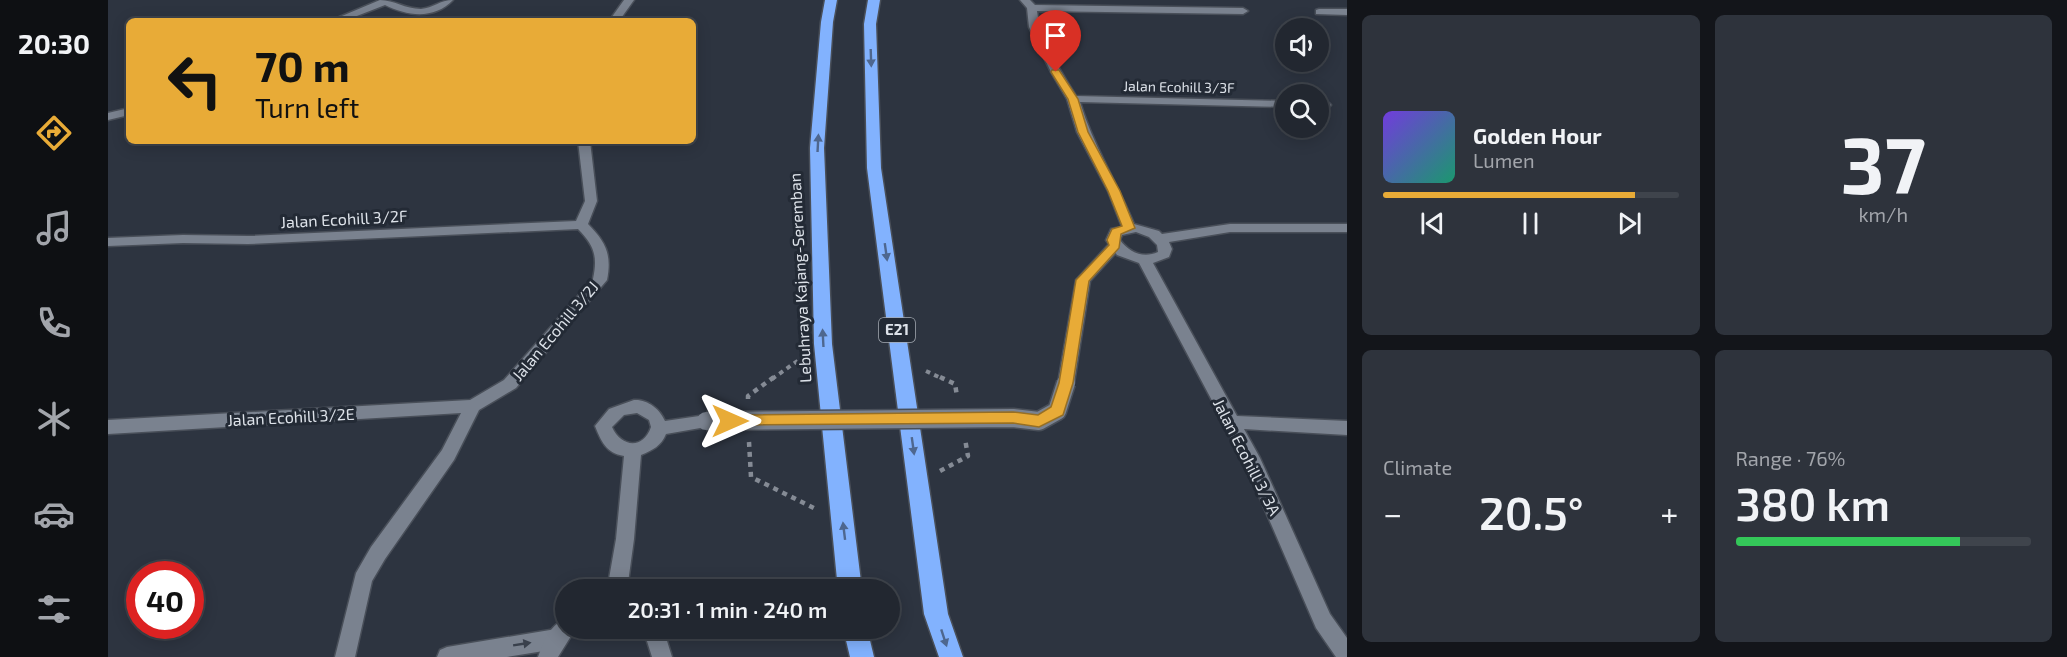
<!DOCTYPE html>
<meta charset="utf-8">
<style>
body{margin:0;font-family:"Exo 2",sans-serif;background:#2e333c;color:#f1f3f6;height:100vh;display:flex;flex-direction:column;font-size:22px;white-space:nowrap}
*{box-sizing:border-box;margin:0}
p{font-size:20px;color:#a2a5ab}
.icon{flex:none;width:33px;height:33px;fill:none;stroke:currentColor;stroke-width:2;stroke-linecap:round;stroke-linejoin:round}
.map{position:relative;flex:1;overflow:hidden}
.drawer{display:flex;flex-direction:column;gap:15px;padding:15px;background:#13151a;width:720px}
.drawer>*{flex:none}
.banner{position:absolute;left:18px;top:18px;width:570px;height:126px;border-radius:9px;box-shadow:0 3px 15px #0003,0 0 0 2px #3f444c;background:#e8ab37;color:#111;overflow:hidden}
.fabs{position:absolute;left:1167px;top:18px;display:grid;gap:12px}
.fabs a{display:grid;place-items:center;width:54px;height:54px;border-radius:50%;background:#222730;box-shadow:0 3px 15px #0003,0 0 0 2px #3f444c;font-size:30px}
.speed{position:absolute;left:18px;top:561px;display:flex;gap:12px;font-size:30px;font-weight:700;text-align:center}
.speed>*{display:grid;place-content:center;width:78px;height:78px;border-radius:50%;background:#222730;box-shadow:0 3px 15px #0003,0 0 0 2px #3f444c;line-height:1}
.speed .limit{border:9px solid #d22;background:#fff;color:#111}
.pin{position:absolute;display:grid;place-items:center;width:51px;height:51px;color:#fff;margin:-62px -26px;border-radius:50% 50% 50% 0;rotate:-45deg;box-shadow:0 0 6px #0007}
.pin .icon{rotate:45deg}
.me{position:absolute;width:66px;margin:-33px;rotate:90deg;stroke-linejoin:round;filter:drop-shadow(0 0 4px #0008)}
.turn{display:flex;align-items:center;gap:21px;height:126px;padding:0 30px;font-size:27px}
.turn .icon{width:78px;height:78px;stroke-width:2.5}
.turn b{display:block;font-size:42px;line-height:51px}
.big{font-size:45px;font-weight:600;line-height:1.1}
.drawer .card{flex:1;display:flex;flex-direction:column;justify-content:center;gap:9px;min-width:0;padding:0 21px;border-radius:9px;background:#2e333c}
.drawer .dial{align-items:center;gap:0}
.dial b{font-size:78px;line-height:1}
.song{display:flex;align-items:center;gap:18px}
.cover{width:72px;height:72px;border-radius:9px;background:linear-gradient(135deg,hsl(260 70% 55%),hsl(160 70% 35%))}
.played{height:6px;border-radius:3px;background:linear-gradient(90deg,#e8ab37 85%,#3f444c 85%)}
.keys{display:flex;justify-content:space-around;direction:ltr}
.heat{display:flex;justify-content:space-between;align-items:center;font-size:33px;direction:ltr}
.charge{height:9px;border-radius:4px;background:linear-gradient(90deg,#34c759 76%,#3f444c 0)}
.drawer .tiles{flex:1;display:grid;gap:15px;grid-template-columns:repeat(2,1fr)}
.trip{position:absolute;left:447px;top:579px;width:345px;height:60px;border-radius:30px;background:#222730;box-shadow:0 3px 15px #0003,0 0 0 2px #3f444c;font-weight:600;line-height:60px;text-align:center}
main{display:flex;flex:1;min-height:0}
.dock{display:flex;flex-direction:column;width:108px;justify-content:space-around;align-items:center;background:#0e1013;color:#a2a5ab}
.dock .icon{width:42px;height:42px}
.dock .active{color:#e8ab37}
.dock b{font-size:27px;color:#f1f3f6}
.map>svg:first-child{display:block}
.lines{fill:none;stroke-linecap:round;stroke-linejoin:round}
.minor-casing{stroke:#494f59;stroke-width:3}
.tertiary-casing{stroke:#494f59;stroke-width:3}
.motorway-casing{stroke:#494f59;stroke-width:3}
.path-far1{stroke:#858b95;stroke-width:4;stroke-dasharray:4.5 4.5;stroke-linecap:butt}
.path{stroke:#858b95;stroke-width:4.5;stroke-dasharray:5 5;stroke-linecap:butt}
.minor{fill:#7a828f;fill-rule:evenodd}
.tertiary{fill:#7a828f;fill-rule:evenodd}
.motorway{fill:#82b2fe;fill-rule:evenodd}
.tertiary-bridge-casing{stroke:#494f59;stroke-width:21;stroke-linecap:butt}
.tertiary-bridge{stroke:#7a828f;stroke-width:18}
.oneway{fill:#4e678f}
.oneway2{fill:#39404c}
.route{fill:#e8ab37;stroke:#976f24;stroke-width:1.5}
.labels{text-anchor:middle;stroke-width:6;stroke-linejoin:round;paint-order:stroke}
.far-street-label{font-size:14px;fill:#dde2e9;stroke:#232a35}
.shield{fill:#232a35;stroke:#a5abb3;stroke-width:1.5}
.shield-label{font-size:15px;font-weight:bold;fill:#dde2e9}
.street-label{font-size:16px;fill:#dde2e9;stroke:#232a35}
</style>
<main>
<nav class="dock">
<b>20:30</b>
<svg class="icon active" aria-label="directions" viewBox="0 0 24 24"><path d="M12 3l9 9-9 9-9-9zM9 14v-3h6M13 9l2 2-2 2"/></svg>
<svg class="icon" aria-label="music" viewBox="0 0 24 24"><path d="M9 18V5l10-2v13"/><circle cx="6" cy="18" r="3"/><circle cx="16" cy="16" r="3"/></svg>
<svg class="icon" aria-label="phone" viewBox="0 0 24 24"><path d="M5 4h4l2 5-3 2q2 4 5 5l2-3 5 2v4C11 20 4 13 5 4z"/></svg>
<svg class="icon" aria-label="climate" viewBox="0 0 24 24"><path d="M12 3v18M4 7l16 10M4 17L20 7"/></svg>
<svg class="icon" aria-label="car" viewBox="0 0 24 24"><path d="M5 17H2v-5l4-1 3-4h7l3 4 3 1v5h-3M9 17h6M6 11h13"/><circle cx="7" cy="17" r="2"/><circle cx="17" cy="17" r="2"/></svg>
<svg class="icon" aria-label="filters" viewBox="0 0 24 24"><path d="M4 7h16M4 17h16"/><circle cx="9" cy="7" r="2"/><circle cx="15" cy="17" r="2"/></svg>
</nav>
<div class="map">
<svg width="1239" height="657" viewBox="0 0 1239 657">
<rect width="100%" height="100%" fill="#2d3440"/>
<g class="lines">
<defs>
<g id="minor">
<path d="M 272,0 C 286,0 297,9 313,9 C 325,8 332,0 345,0 C 326,20 299,16 277,5 L 236,21 L 222,21 Z"/>
<polygon points="516,0 526,0 511,21 501,21"/>
<path d="M 912,0 L 922,0 L 927,5 L 1135,8 L 1140,11 L 1135,14 L 929,11 C 933,42 952,70 968,96 L 1178,101 L 1178,107 L 972,102 C 985,145 1009,183 1026,224 L 1051,231 L 1054,234 L 1122,224 L 1239,224 L 1239,232 L 1122,232 L 1061,242 L 1064,249 L 1061,257 L 1045,263 L 1129,416 L 1239,421 L 1239,435 L 1136,429 L 1152,458 L 1222,614 L 1239,638 L 1239,657 L 1228,657 L 1208,628 L 1135,459 L 1031,263 L 1009,255 L 998,240 L 1003,229 L 1014,227 L 1000,191 L 969,132 L 959,99 L 943,72 L 921,27 L 919,8 ZM 1028,232 L 1041,237 L 1049,245 L 1050,252 C 1035,259 1021,252 1012,240 L 1014,235 Z"/>
<polygon points="1211,9 1239,9 1239,15 1208,14 1208,10"/>
<polygon points="1210,102 1221,103 1223,105 1221,107 1210,108"/>
<polygon points="21,108 21,115 0,120 0,113"/>
<path d="M 470,141 L 482,141 L 489,201 L 480,224 C 498,242 504,255 499,280 L 408,388 L 371,410 L 346,460 L 277,559 L 264,581 L 247,657 L 227,657 L 248,573 L 263,547 L 334,450 L 353,413 L 0,434 L 0,420 L 362,400 L 396,380 L 485,279 C 490,256 486,245 470,229 L 140,244 L 75,243 L 0,246 L 0,238 L 75,235 L 140,236 L 468,221 L 477,201 Z"/>
<polygon points="448,629 455,632 458,639 455,646 448,649 399,657 329,657 332,650 339,647"/>
</g>
<g id="tertiary">
<polygon points="1007,242 1014,246 982,281 966,383 964,387 952,387 950,383 968,280 1002,243"/>
<path d="M 526,400 C 539,399 552,409 557,421 L 598,415 L 604,416 L 606,421 L 604,426 L 598,427 L 558,434 C 553,446 545,450 533,455 L 526,539 L 519,590 L 499,590 L 508,539 L 516,456 C 498,453 493,441 487,426 L 501,409 ZM 529,413 L 541,420 L 543,427 C 535,450 513,447 504,427 L 516,415 Z"/>
<path d="M 458,619 L 458,628 L 468,628 L 450,657 L 430,657 C 436,642 441,625 458,619 Z"/>
<polygon points="532,628 555,628 564,657 544,657 538,638"/>
</g>
<g id="motorway">
<polygon points="717,0 729,0 725,22 716,148 724,344 754,590 730,590 706,344 702,148 713,22"/>
<polygon points="760,0 772,0 768,24 773,168 840,614 855,657 831,657 816,614 759,168 756,24"/>
<polygon points="735,628 759,628 766,657 742,657"/>
</g>
</defs>
<use href="#minor" class="minor-casing"/>
<use href="#tertiary" class="tertiary-casing"/>
<use href="#motorway" class="motorway-casing"/>
<g class="path-far1">
<polyline points="818,371 835,379"/>
<polyline points="664,379 695,357"/>
</g>
<g class="path">
<polyline points="832,377 847,384 849,396"/>
<polyline points="640,399 640,396 666,377"/>
<polyline points="641,442 643,477 710,510"/>
<polyline points="832,471 860,456 857,439"/>
</g>
<use href="#minor" class="minor"/>
<use href="#tertiary" class="tertiary"/>
<use href="#motorway" class="motorway"/>
<defs>
<polyline id="tertiary-bridge" points="598,421 905,418 931,421 949,411 958,383"/>
</defs>
<use href="#tertiary-bridge" class="tertiary-bridge-casing"/>
<use href="#tertiary-bridge" class="tertiary-bridge"/>
</g>
<defs><path id="oneway-solid" d="M-6-.8H1V-3.2L6.5 0L1 3.2V.8H-6Z" transform="scale(1.5)"/></defs>
<g class="oneway">
<use href="#oneway-solid" transform="translate(763 58) rotate(88)"/>
<use href="#oneway-solid" transform="translate(710 143) rotate(-87)"/>
<use href="#oneway-solid" transform="translate(778 252) rotate(82)"/>
<use href="#oneway-solid" transform="translate(715 338) rotate(-93)"/>
<use href="#oneway-solid" transform="translate(805 446) rotate(82)"/>
<use href="#oneway-solid" transform="translate(736 531) rotate(-97)"/>
<use href="#oneway-solid" transform="translate(836 638) rotate(72)"/>
</g>
<use class="oneway2" href="#oneway-solid" transform="translate(414 644) rotate(-9)"/>
<polygon class="route" points="944,70 951,70 970,99 980,132 1012,191 1027,228 1013,234 1011,248 981,281 965,383 955,415 931,427 905,423 617,425 614,421 617,417 622,415 905,412 930,415 943,407 951,383 968,280 1001,245 999,240 1004,229 1014,226 1000,191 970,132 960,99 943,72"/>
<g class="labels">
<g class="far-street-label">
<text transform="translate(1071 87) rotate(1)" y="5">Jalan Ecohill 3/3F</text>
</g>
<rect class="shield" x="771" y="318" width="36" height="24" rx="4.5"/>
<g class="shield-label">
<text x="789" y="335">E21</text>
</g>
<g class="street-label">
<text transform="translate(236 219) rotate(-3)" y="6">Jalan Ecohill 3/2F</text>
<text transform="translate(692 278) rotate(-93)" y="6">Lebuhraya Kajang-Seremban</text>
<text transform="translate(447 331) rotate(-50)" y="6">Jalan Ecohill 3/2J</text>
<text transform="translate(183 417) rotate(-3)" y="6">Jalan Ecohill 3/2E</text>
<text transform="translate(1139 457) rotate(63)" y="6">Jalan Ecohill 3/3A</text>
</g>
</g>
</svg>
<div class="fabs">
<a><svg class="icon" aria-label="sound" viewBox="0 0 24 24"><path d="M4 9h4l5-4v14l-5-4H4zM17 9q2 3 0 6"/></svg></a>
<a><svg class="icon" aria-label="search" viewBox="0 0 24 24"><circle cx="10" cy="10" r="6"/><path d="M15 15l6 6"/></svg></a>
</div>
<div class="speed"><div class="limit">40</div></div>
<div class="pin" style="left:948px;top:72px;background:#d93025"><svg class="icon" aria-label="arrive" viewBox="0 0 24 24"><path d="M6 21V4h12l-3 4 3 4H6"/></svg></div>
<svg class="me" style="left:622px;top:421px" viewBox="-20 -20 40 40"><path d="M0-17L14 15 0 8-14 15z" fill="#e8ab37" stroke="#fff" stroke-width="4"/></svg>
<div class="trip">20:31 · 1 min · 240 m</div>
<div class="banner">
<div class="turn"><svg class="icon" aria-label="left" viewBox="0 0 24 24"><path d="M17 20v-9H6M10 6l-5 5 5 5"/></svg><div><b>70 m</b>Turn left</div></div>
</div>
</div>
<section class="drawer">
<div class="tiles">
<div class="card">
<div class="song"><i class="cover"></i><div><b>Golden Hour</b><p>Lumen</p></div></div>
<div class="played"></div>
<div class="keys"><svg class="icon" aria-label="previous" viewBox="0 0 24 24"><path d="M18 5L8 12l10 7zM5 5v14"/></svg><svg class="icon" aria-label="pause" viewBox="0 0 24 24"><path d="M8 5v14M16 5v14"/></svg><svg class="icon" aria-label="next" viewBox="0 0 24 24"><path d="M6 5l10 7-10 7zM19 5v14"/></svg></div>
</div>
<div class="card dial"><b>37</b><p>km/h</p></div>
<div class="card"><p>Climate</p>
<div class="heat"><a>−</a><b class="big">20.5°</b><a>+</a></div>
</div>
<div class="card"><p>Range · 76%</p><b class="big">380 km</b><div class="charge"></div></div>
</div>
</section>
</main>
